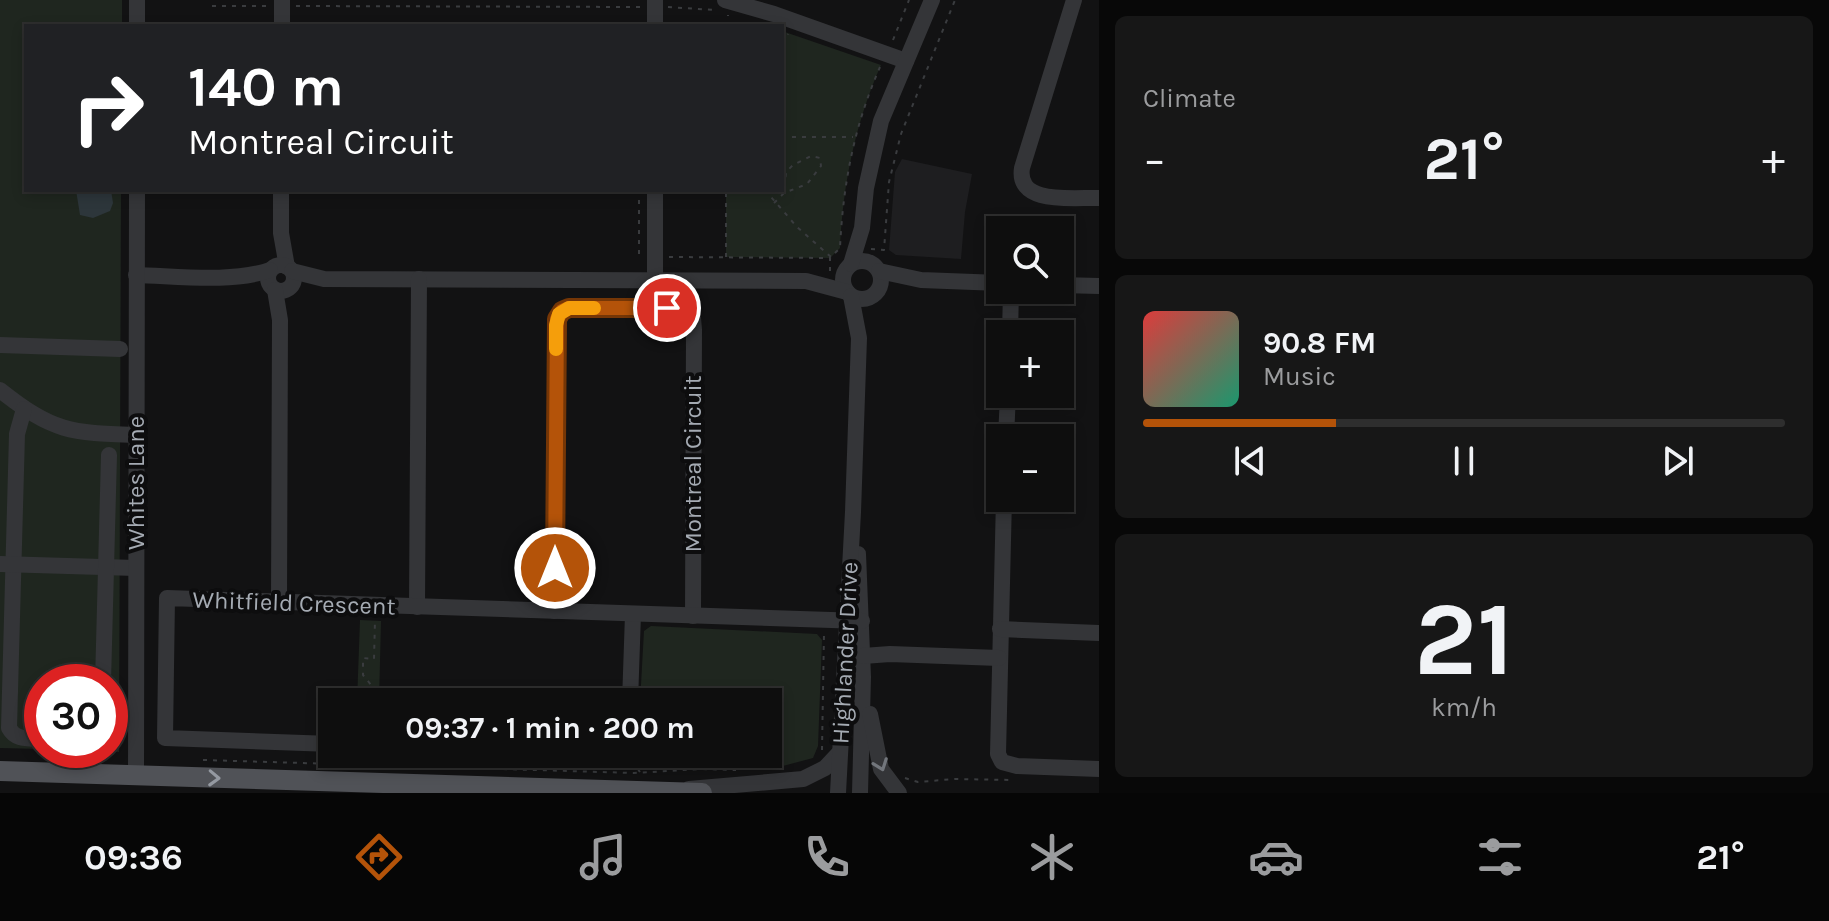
<!DOCTYPE html>
<meta charset="utf-8">
<style>
body{margin:0;font-family:Karla,sans-serif;background:#171717;color:#f1f3f6;height:100vh;display:flex;flex-direction:column;font-size:30px;white-space:nowrap}
*{box-sizing:border-box;margin:0}
p{font-size:26px;color:#9b9c9e}
.icon{flex:none;width:44px;height:44px;fill:none;stroke:currentColor;stroke-width:2;stroke-linecap:round;stroke-linejoin:round}
.map{position:relative;flex:1;overflow:hidden}
.drawer{display:flex;flex-direction:column;gap:16px;padding:16px;background:#080808;width:730px}
.drawer>*{flex:none}
.hud{position:absolute;left:24px;top:24px;width:760px;height:168px;border-radius:0px;box-shadow:0 4px 12px #0003,0 0 0 2px #2e2e2e;background:#202124;color:#fff;overflow:hidden}
.controls{position:absolute;left:986px;top:216px;display:grid;gap:16px}
.controls a{display:grid;place-items:center;width:88px;height:88px;border-radius:0px;background:#0e0e0e;box-shadow:0 4px 12px #0003,0 0 0 2px #2e2e2e;font-size:40px}
.speed{position:absolute;left:24px;top:664px;display:flex;gap:16px;font-size:40px;font-weight:700;text-align:center}
.speed>*{display:grid;place-content:center;width:104px;height:104px;border-radius:50%;background:#0e0e0e;box-shadow:0 4px 12px #0003,0 0 0 2px #2e2e2e;line-height:1}
.speed .limit{border:12px solid #d22;background:#fff;color:#111}
.pin{position:absolute;display:grid;place-items:center;width:68px;height:68px;color:#fff;margin:-34px;border:4px solid #fff;border-radius:50%;box-shadow:0 2px 8px #0007}
.me{position:absolute;width:88px;margin:-44px;rotate:0deg;stroke-linejoin:round;filter:drop-shadow(0 0 6px #0008)}
.turn{display:flex;align-items:center;gap:28px;height:168px;padding:0 32px;font-size:36px}
.turn .icon{width:104px;height:104px;stroke-width:2.5}
.turn b{display:block;font-size:56px;line-height:68px}
.big{font-size:60px;font-weight:700;line-height:1.1}
.drawer .widget{flex:1;display:flex;flex-direction:column;justify-content:center;gap:12px;min-width:0;padding:0 28px;border-radius:12px;background:#171717}
.drawer .dial{align-items:center;gap:0}
.dial b{font-size:104px;line-height:1}
.song{display:flex;align-items:center;gap:24px}
.cover{width:96px;height:96px;border-radius:12px;background:linear-gradient(135deg,hsl(0 70% 55%),hsl(160 70% 35%))}
.played{height:8px;border-radius:4px;background:linear-gradient(90deg,#b45309 30%,#2e2e2e 30%)}
.keys{display:flex;justify-content:space-around;direction:ltr}
.heat{display:flex;justify-content:space-between;align-items:center;font-size:44px;direction:ltr}
.trip{position:absolute;left:318px;top:688px;width:464px;height:80px;border-radius:0px;background:#0e0e0e;box-shadow:0 4px 12px #0003,0 0 0 2px #2e2e2e;font-weight:700;line-height:80px;text-align:center}
.dock{display:flex;height:128px;justify-content:space-around;align-items:center;background:#060606;color:#9b9c9e}
.dock .icon{width:56px;height:56px}
.dock .on{color:#b45309}
.dock b{font-size:36px;color:#f1f3f6}
main{display:flex;flex:1;min-height:0}
.map>svg:first-child{display:block}
.built{fill:#1e1e20}
.green{fill:#1f261f}
.water{fill:#2d363b}
.lines{fill:none;stroke-linecap:round;stroke-linejoin:round}
.path{stroke:#3a3c3f;stroke-width:2;stroke-dasharray:4 6;stroke-linecap:butt}
.minor{stroke:#343538;stroke-width:16}
.major{stroke:#505257;stroke-width:20}
.oneway{stroke:#72767c}
.oneway2{stroke:#9499a1}
.route-casing{stroke:#753606;stroke-width:20}
.route{stroke:#b45309;stroke-width:14}
.slow{stroke:#f59e0b;stroke-width:14}
.labels{text-anchor:middle;stroke-width:8;stroke-linejoin:round;paint-order:stroke}
.street-label{font-size:24px;fill:#a5abb3;stroke:#0d0d0e}
</style>
<main>
<div class="map">
<svg width="1099" height="793" viewBox="0 0 1099 793">
<rect width="100%" height="100%" fill="#121213"/>
<polygon class="built" points="902,159 972,174 965,212 961,259 896,255 889,250 895,172"/>
<g class="green">
<polygon points="0,0 122,0 122,26 26,26 26,190 121,190 119,752 64,750 110,750 110,682 42,682 42,749 0,748"/>
<path d="M 782,31 L 881,65 C 855,124 843,184 840,248 L 830,258 L 726,257 L 726,190 L 782,190 Z"/>
<polygon points="360,620 381,621 379,702 357,702"/>
<polygon points="651,626 817,634 822,640 818,746 813,758 779,767 699,766 642,769 630,758 635,754 768,754 768,702 640,702 644,631"/>
</g>
<polygon class="water" points="76,190 111,190 113,203 110,211 93,218 80,215"/>
<g class="lines">
<g class="path">
<polyline points="212,6 266,6"/>
<polyline points="296,6 642,7"/>
<polyline points="668,7 714,10"/>
<polyline points="728,26 728,15"/>
<polyline points="893,40 909,0"/>
<polyline points="782,43 788,34"/>
<polyline points="782,137 853,137"/>
<polyline points="639,190 639,257"/>
<polyline points="765,190 797,227 831,257"/>
<polyline points="774,203 784,193 786,172 793,165 811,156 820,158 821,166 807,184 784,193"/>
<polyline points="871,249 884,250 889,182 901,134 955,0"/>
<polyline points="669,257 830,258"/>
<polyline points="726,257 726,190"/>
<path d="M 830,271 L 830,258 L 840,248 C 843,184 854,126 880,67"/>
<polyline points="375,702 376,691 363,675 363,658 374,659 375,620"/>
<polyline points="822,750 824,633"/>
<polyline points="626,754 640,772"/>
<polyline points="203,760 634,773 701,769 736,770"/>
<polyline points="905,778 918,782 955,779 1014,780"/>
</g>
<g class="minor">
<polyline points="725,0 774,14 906,61"/>
<path d="M 1074,0 L 1022,168 C 1016,206 1075,197 1099,198"/>
<polyline points="137,26 137,0"/>
<polyline points="282,26 282,0"/>
<polyline points="655,26 655,0"/>
<polyline points="281,190 281,233 287,267"/>
<polyline points="655,190 655,281"/>
<circle cx="862" cy="280" r="19"/>
<polyline points="851,264 862,228 866,188 881,121 932,0"/>
<circle cx="281" cy="278" r="13"/>
<polyline points="292,271 324,279 806,281 847,292"/>
<polyline points="879,271 921,280 1000,283"/>
<path d="M 136,275 C 177,276 232,283 270,270"/>
<polyline points="1060,285 1099,286"/>
<polyline points="275,290 280,320 279,603"/>
<polyline points="1010,334 1011,290"/>
<polyline points="0,345 120,349"/>
<path d="M 0,390 C 53,432 70,433 136,435"/>
<path d="M 24,409 L 17,434 L 9,728 C 16,741 29,738 42,739"/>
<polyline points="1006,438 1008,394"/>
<polyline points="1004,498 998,754 1002,762 1017,766 1099,769"/>
<polyline points="858,554 863,677 860,793"/>
<polyline points="0,564 136,568"/>
<polyline points="417,607 419,279"/>
<polyline points="554,611 557,319 562,311 569,308 680,309 693,318 694,330 693,616"/>
<polyline points="1000,629 1099,633"/>
<polyline points="863,656 890,654 999,658"/>
<polyline points="103,682 109,455"/>
<polyline points="630,702 633,614"/>
<polyline points="870,714 881,769 899,793"/>
<polyline points="332,744 165,738 167,598 862,621"/>
<polyline points="136,775 137,190"/>
<polyline points="689,789 803,779 825,768 840,752"/>
<polyline points="838,793 853,512 859,338 851,296"/>
</g>
<polyline class="major" points="0,771 702,793"/>
</g>
<defs><path id="oneway-chevron" d="M-2-3.5L2.5 0L-2 3.5" fill="none" stroke-width="1.6" stroke-linecap="round" stroke-linejoin="round" transform="scale(2)"/></defs>
<use class="oneway" href="#oneway-chevron" transform="translate(881 765) rotate(70)"/>
<use class="oneway2" href="#oneway-chevron" transform="translate(214 778) rotate(2)"/>
<g class="lines">
<defs>
<polyline id="route" points="555,568 557,319 562,311 569,308 667,308"/>
</defs>
<use href="#route" class="route-casing"/>
<use href="#route" class="route"/>
<polyline class="slow" points="556,349 556,325 559,314 569,308 594,308"/>
</g>
<g class="labels">
<g class="street-label">
<text transform="translate(693 464) rotate(-90)" y="8">Montreal Circuit</text>
<text transform="translate(136 483) rotate(-90)" y="8">Whites Lane</text>
<text transform="translate(294 603) rotate(2)" y="8">Whitfield Crescent</text>
<text transform="translate(845 653) rotate(-87)" y="8">Highlander Drive</text>
</g>
</g>
</svg>
<div class="controls">
<a><svg class="icon" aria-label="search" viewBox="0 0 24 24"><circle cx="10" cy="10" r="6"/><path d="M15 15l6 6"/></svg></a>
<a>+</a>
<a>−</a>
</div>
<div class="speed"><div class="limit">30</div></div>
<div class="pin" style="left:667px;top:308px;background:#d93025"><svg class="icon" aria-label="arrive" viewBox="0 0 24 24"><path d="M6 21V4h12l-3 4 3 4H6"/></svg></div>
<svg class="me" style="left:555px;top:568px" viewBox="-20 -20 40 40"><circle r="17" fill="#b45309" stroke="#fff" stroke-width="3"/><path d="M0-11L8 9 0 5-8 9z" fill="#fff"/></svg>
<div class="trip">09:37 · 1 min · 200 m</div>
<div class="hud">
<div class="turn"><svg class="icon" aria-label="right" viewBox="0 0 24 24"><path d="M7 20v-9h11M14 6l5 5-5 5"/></svg><div><b>140 m</b>Montreal Circuit</div></div>
</div>
</div>
<section class="drawer">
<div class="widget"><p>Climate</p>
<div class="heat"><a>−</a><b class="big">21°</b><a>+</a></div>
</div>
<div class="widget">
<div class="song"><i class="cover"></i><div><b>90.8 FM</b><p>Music</p></div></div>
<div class="played"></div>
<div class="keys"><svg class="icon" aria-label="previous" viewBox="0 0 24 24"><path d="M18 5L8 12l10 7zM5 5v14"/></svg><svg class="icon" aria-label="pause" viewBox="0 0 24 24"><path d="M8 5v14M16 5v14"/></svg><svg class="icon" aria-label="next" viewBox="0 0 24 24"><path d="M6 5l10 7-10 7zM19 5v14"/></svg></div>
</div>
<div class="widget dial"><b>21</b><p>km/h</p></div>
</section>
</main>
<nav class="dock">
<b>09:36</b>
<svg class="icon on" aria-label="directions" viewBox="0 0 24 24"><path d="M12 3l9 9-9 9-9-9zM9 14v-3h6M13 9l2 2-2 2"/></svg>
<svg class="icon" aria-label="music" viewBox="0 0 24 24"><path d="M9 18V5l10-2v13"/><circle cx="6" cy="18" r="3"/><circle cx="16" cy="16" r="3"/></svg>
<svg class="icon" aria-label="phone" viewBox="0 0 24 24"><path d="M5 4h4l2 5-3 2q2 4 5 5l2-3 5 2v4C11 20 4 13 5 4z"/></svg>
<svg class="icon" aria-label="climate" viewBox="0 0 24 24"><path d="M12 3v18M4 7l16 10M4 17L20 7"/></svg>
<svg class="icon" aria-label="car" viewBox="0 0 24 24"><path d="M5 17H2v-5l4-1 3-4h7l3 4 3 1v5h-3M9 17h6M6 11h13"/><circle cx="7" cy="17" r="2"/><circle cx="17" cy="17" r="2"/></svg>
<svg class="icon" aria-label="filters" viewBox="0 0 24 24"><path d="M4 7h16M4 17h16"/><circle cx="9" cy="7" r="2"/><circle cx="15" cy="17" r="2"/></svg>
<b>21°</b>
</nav>
